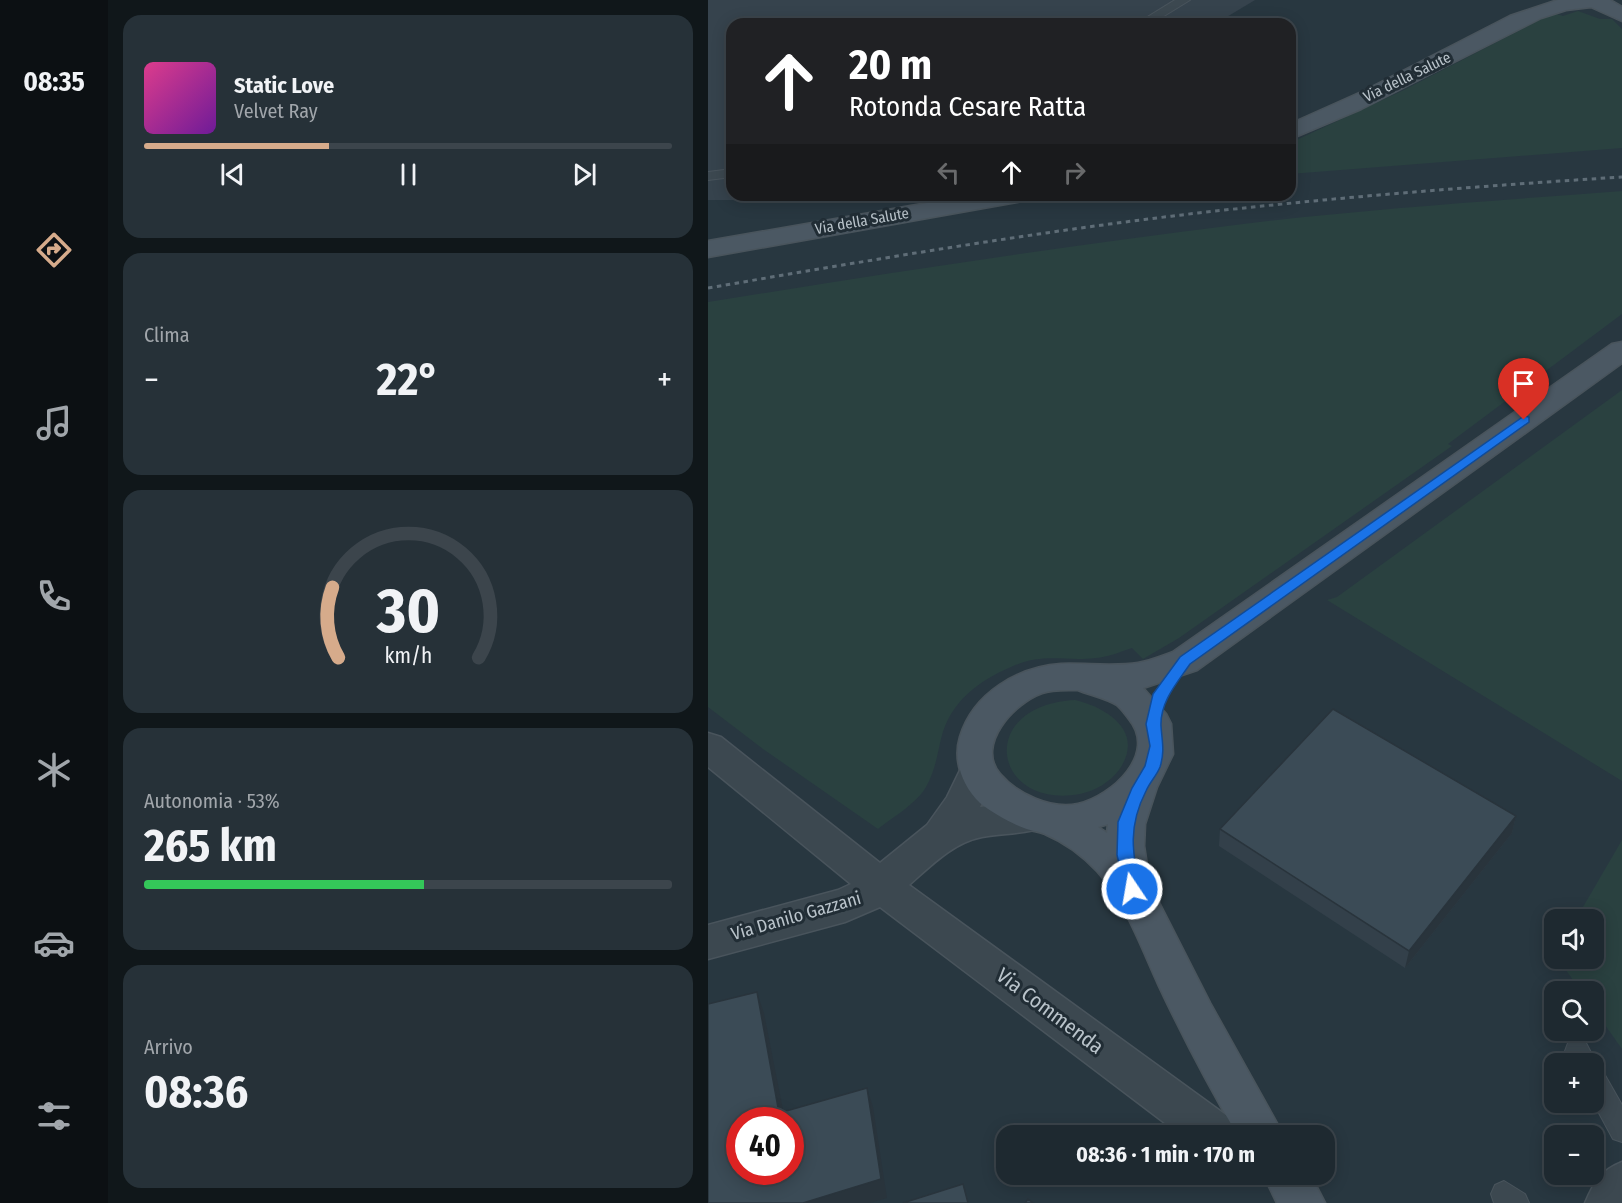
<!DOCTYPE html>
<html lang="it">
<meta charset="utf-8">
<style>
body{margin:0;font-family:"Fira Sans Condensed",sans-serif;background:#263138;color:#f1f3f6;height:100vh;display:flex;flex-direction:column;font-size:22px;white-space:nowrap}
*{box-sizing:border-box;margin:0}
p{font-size:20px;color:#a1a6ab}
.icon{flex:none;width:33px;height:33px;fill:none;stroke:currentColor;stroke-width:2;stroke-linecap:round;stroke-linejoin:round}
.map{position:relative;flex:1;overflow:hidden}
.details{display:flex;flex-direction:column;gap:15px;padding:15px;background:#10171a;width:600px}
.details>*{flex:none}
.guide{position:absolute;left:18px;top:18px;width:570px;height:183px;border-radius:18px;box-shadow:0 3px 15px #0003,0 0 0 2px #3c454c;background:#202124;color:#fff;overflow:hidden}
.controls{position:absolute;left:836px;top:909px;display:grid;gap:12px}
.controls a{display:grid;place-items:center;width:60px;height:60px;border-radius:12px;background:#1e2930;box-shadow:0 3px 15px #0003,0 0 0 2px #3c454c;font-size:30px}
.speed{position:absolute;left:18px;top:1107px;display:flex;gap:12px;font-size:30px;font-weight:700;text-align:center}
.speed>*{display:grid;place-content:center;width:78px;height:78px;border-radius:50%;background:#1e2930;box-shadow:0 3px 15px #0003,0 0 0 2px #3c454c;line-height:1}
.speed .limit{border:9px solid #d22;background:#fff;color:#111}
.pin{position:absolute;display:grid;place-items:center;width:51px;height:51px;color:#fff;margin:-62px -26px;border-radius:50% 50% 50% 0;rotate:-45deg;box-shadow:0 0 6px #0007}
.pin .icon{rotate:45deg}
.me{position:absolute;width:66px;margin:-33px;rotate:348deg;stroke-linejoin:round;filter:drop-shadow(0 0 4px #0008)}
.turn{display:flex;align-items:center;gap:21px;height:126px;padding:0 24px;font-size:27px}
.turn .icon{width:78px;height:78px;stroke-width:2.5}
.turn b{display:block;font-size:42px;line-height:51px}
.lanes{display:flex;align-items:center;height:57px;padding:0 24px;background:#0003;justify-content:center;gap:30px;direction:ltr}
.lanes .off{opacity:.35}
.big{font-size:45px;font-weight:700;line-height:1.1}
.details .tile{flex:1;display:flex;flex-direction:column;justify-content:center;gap:9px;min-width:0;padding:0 21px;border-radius:18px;background:#263138}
.details .dial{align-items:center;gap:0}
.dial svg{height:156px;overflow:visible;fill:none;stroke:#3c454c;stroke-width:7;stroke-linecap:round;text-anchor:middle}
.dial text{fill:#f1f3f6;stroke:none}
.song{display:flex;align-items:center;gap:18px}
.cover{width:72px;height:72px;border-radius:9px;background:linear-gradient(135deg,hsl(330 70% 55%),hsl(280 70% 35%))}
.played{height:6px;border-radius:3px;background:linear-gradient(90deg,#d6ab8b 35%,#3c454c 35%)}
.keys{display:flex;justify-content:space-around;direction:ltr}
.heat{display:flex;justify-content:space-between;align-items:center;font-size:33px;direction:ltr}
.charge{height:9px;border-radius:4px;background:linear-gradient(90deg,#34c759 53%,#3c454c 0)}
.trip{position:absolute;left:288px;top:1125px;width:339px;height:60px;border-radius:18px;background:#1e2930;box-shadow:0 3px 15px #0003,0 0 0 2px #3c454c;font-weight:700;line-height:60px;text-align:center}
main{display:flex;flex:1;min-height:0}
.tabs{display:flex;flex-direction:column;width:108px;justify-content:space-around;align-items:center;background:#0c1013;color:#a1a6ab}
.tabs .icon{width:42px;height:42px}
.tabs .current{color:#d6ab8b}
.tabs b{font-size:27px;color:#f1f3f6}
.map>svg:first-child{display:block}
.airport{fill:#36434d}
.green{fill:#2a4140}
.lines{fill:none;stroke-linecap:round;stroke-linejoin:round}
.lane-casing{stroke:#49545c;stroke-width:2}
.street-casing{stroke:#49545c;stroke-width:3}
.secondary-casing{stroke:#49545c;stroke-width:3}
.lane{fill:#3c4850;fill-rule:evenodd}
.street{fill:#3c4850;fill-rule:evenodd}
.secondary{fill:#4b5863;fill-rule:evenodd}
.rail{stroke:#5f6d77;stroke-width:3;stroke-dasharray:4.5 4.5;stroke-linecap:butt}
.wall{fill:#33404a}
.shaded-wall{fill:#29343c}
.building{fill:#3b4b56;stroke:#29343c;stroke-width:1.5;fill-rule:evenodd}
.route{fill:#1a73e8;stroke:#114b97;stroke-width:1.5}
.labels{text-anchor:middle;stroke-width:6;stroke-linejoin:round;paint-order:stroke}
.far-street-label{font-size:15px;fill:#b9c3ca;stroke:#212d35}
.street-label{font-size:18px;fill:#b9c3ca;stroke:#212d35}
.near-street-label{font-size:21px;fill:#b9c3ca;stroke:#212d35}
</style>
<main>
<nav class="tabs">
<b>08:35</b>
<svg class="icon current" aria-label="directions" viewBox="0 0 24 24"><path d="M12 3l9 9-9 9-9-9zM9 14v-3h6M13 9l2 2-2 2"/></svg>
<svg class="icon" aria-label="music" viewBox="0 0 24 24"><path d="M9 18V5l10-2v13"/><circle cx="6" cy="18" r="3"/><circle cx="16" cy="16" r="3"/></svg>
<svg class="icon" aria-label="phone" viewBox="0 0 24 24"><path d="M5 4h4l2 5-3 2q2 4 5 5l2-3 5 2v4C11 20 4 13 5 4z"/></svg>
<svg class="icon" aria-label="climate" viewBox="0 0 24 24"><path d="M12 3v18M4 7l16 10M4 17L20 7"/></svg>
<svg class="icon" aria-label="car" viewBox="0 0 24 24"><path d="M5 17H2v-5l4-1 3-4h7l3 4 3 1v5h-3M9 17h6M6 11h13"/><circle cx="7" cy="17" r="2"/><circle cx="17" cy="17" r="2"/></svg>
<svg class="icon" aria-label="filters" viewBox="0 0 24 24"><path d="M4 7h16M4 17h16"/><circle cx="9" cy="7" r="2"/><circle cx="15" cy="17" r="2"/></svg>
</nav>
<section class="details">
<div class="tile">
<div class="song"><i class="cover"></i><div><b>Static Love</b><p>Velvet Ray</p></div></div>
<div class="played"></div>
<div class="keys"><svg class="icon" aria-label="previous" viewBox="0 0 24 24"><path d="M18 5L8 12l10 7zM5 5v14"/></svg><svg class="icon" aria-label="pause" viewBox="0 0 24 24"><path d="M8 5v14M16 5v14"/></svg><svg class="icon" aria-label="next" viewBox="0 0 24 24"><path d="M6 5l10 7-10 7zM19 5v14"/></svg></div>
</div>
<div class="tile"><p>Clima</p>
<div class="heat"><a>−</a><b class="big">22°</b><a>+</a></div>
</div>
<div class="tile dial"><svg viewBox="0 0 100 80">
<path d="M14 69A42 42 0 1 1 86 69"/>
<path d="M14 69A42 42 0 0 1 11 33" stroke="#d6ab8b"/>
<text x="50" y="56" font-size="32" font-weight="700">30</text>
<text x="50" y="72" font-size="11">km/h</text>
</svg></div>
<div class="tile"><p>Autonomia · 53%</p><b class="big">265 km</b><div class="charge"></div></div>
<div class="tile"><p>Arrivo</p><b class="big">08:36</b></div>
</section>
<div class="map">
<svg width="914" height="1203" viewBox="0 0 914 1203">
<rect width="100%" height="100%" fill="#283740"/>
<polygon class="airport" points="0,0 547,0 507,24 24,24 24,195 70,195 41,200 0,200"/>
<g class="green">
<polygon points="870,11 892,19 904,19 914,29 914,148 582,174 582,143 696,90 845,13 855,16"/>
<path d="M 914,191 L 914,314 L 740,444 L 744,446 L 471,638 L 435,659 L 424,648 C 412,652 400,657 388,658 C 356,662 336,652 303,667 C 270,681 242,702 233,739 C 229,756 227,771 218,787 C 208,804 185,817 170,829 L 55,749 L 0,707 L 0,302 C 175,274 350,247 527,225 C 655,209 785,201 914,191 Z"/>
<polygon points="914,390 914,781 619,600 629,597"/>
<path d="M 367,700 C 401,708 437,733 411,770 C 402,782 387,791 372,794 C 284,810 267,705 367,700 Z"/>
<polygon points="914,840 914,1049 885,1008 885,992 873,991 850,959 885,958 885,920 868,919"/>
</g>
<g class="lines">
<defs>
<g id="lane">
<polygon points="467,0 482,0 443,24 428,24"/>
<polygon points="24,169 24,177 0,180 0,172"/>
<polygon points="869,1040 878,1043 889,1064 887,1067 894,1070 914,1105 914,1142 905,1139 885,1102 885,1064 863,1064 857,1051 860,1043"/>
<polygon points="796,1181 817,1194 821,1203 786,1203 783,1194 787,1185"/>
</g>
<g id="street">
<path d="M 0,733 L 13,737 L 172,863 L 219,825 L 239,797 L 257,760 L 270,756 L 283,760 L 288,770 L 272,807 L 325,801 L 338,805 L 344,816 L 338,827 C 317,834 296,833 274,837 C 244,843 223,866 201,885 L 526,1121 L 532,1136 L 474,1136 L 172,907 L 137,922 L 0,959 L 0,925 L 130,890 L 143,884 L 0,767 Z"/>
<path d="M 914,1162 L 914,1203 L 877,1203 C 886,1182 892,1171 914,1162 Z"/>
</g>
<g id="secondary">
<polygon points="850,0 902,0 914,7 914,21 883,7 858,10 833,18 653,109 582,139 582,124 658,90 802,16"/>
<polygon points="266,195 321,195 318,200 309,202 0,257 0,241"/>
<path d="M 914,342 L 914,363 L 489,670 L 435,688 L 458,714 L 463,724 L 465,754 L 449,787 L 437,824 L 436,846 L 442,885 L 502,1003 L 576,1136 L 530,1136 C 501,1087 475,1037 451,986 C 433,947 418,903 389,871 C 375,856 356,842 337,834 C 331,831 323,831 316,828 C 302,823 283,812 272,803 C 254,786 245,760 252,737 C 265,693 310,667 353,664 C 378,663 405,667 430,663 C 442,661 454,656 465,652 L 904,344 ZM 370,690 C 382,695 398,698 409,705 C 413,708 417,714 421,719 C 450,754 404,796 370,804 C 343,810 309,794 292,774 C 267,745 306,703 334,693 C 345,689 359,690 370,690 ZM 400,824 L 399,833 L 390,827 Z"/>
<polygon points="555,1174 602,1174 617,1203 569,1203"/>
</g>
</defs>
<use href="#lane" class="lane-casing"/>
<use href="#street" class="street-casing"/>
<use href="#secondary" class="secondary-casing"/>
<use href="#lane" class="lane"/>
<use href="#street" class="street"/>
<use href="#secondary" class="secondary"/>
<path class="rail" d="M 0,288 C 163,260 326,232 490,213 C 631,197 772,186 914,177"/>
</g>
<polygon class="wall" points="808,816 804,833 697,968 511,846 512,829"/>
<g class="shaded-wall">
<polygon points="808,816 804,833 697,968 701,951"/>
<polygon points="49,992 56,1013 77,1120 71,1113"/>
<polygon points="159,1088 165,1107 179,1198 162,1203 95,1203"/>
</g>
<g class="building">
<polygon points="625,709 808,816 701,951 512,829"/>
<path d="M 49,992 L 71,1113 L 159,1088 L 173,1179 L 95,1203 L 0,1203 L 0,1004 ZM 32,1120 L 82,1120 L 82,1172 L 32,1172 Z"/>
<polygon points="255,1184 260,1203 195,1203"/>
<polygon points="320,1199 325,1203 317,1203"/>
</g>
<path class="route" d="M 816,416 L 821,417 L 821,422 L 482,664 C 469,683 452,702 453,726 C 454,741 457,752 452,767 C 449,775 442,782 438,791 C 420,826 424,852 432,889 L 429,894 L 424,896 L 418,894 L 409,855 L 410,822 L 424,788 L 437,766 L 442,746 L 438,724 L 445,694 L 472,657 Z"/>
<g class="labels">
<g class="far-street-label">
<text transform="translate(699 77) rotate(-26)" y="5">Via della Salute</text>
<text transform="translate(154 221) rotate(-10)" y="5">Via della Salute</text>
</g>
<g class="street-label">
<text transform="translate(88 916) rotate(-16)" y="6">Via Danilo Gazzani</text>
</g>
<g class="near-street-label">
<text transform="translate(342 1011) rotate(37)" y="7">Via Commenda</text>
</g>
</g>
</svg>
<div class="controls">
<a><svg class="icon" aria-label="sound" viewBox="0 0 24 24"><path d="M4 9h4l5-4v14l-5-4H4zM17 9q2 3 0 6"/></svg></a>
<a><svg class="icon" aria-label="search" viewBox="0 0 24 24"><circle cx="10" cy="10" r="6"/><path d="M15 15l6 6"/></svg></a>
<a>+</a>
<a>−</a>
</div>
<div class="speed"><div class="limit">40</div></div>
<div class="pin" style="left:816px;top:420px;background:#d93025"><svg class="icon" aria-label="arrive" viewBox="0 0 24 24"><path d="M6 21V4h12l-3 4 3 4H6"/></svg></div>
<svg class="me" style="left:424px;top:889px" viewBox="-20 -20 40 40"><circle r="17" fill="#1a73e8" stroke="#fff" stroke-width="3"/><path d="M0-11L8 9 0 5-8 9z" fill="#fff"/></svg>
<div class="trip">08:36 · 1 min · 170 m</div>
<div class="guide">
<div class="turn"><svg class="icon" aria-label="ahead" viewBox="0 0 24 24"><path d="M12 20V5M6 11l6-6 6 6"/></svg><div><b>20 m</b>Rotonda Cesare Ratta</div></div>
<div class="lanes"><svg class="icon off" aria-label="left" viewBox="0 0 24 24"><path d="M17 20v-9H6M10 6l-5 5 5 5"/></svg><svg class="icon" aria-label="ahead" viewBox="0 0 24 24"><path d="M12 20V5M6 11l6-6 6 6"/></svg><svg class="icon off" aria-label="right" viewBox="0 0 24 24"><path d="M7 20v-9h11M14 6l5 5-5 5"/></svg></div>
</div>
</div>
</main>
